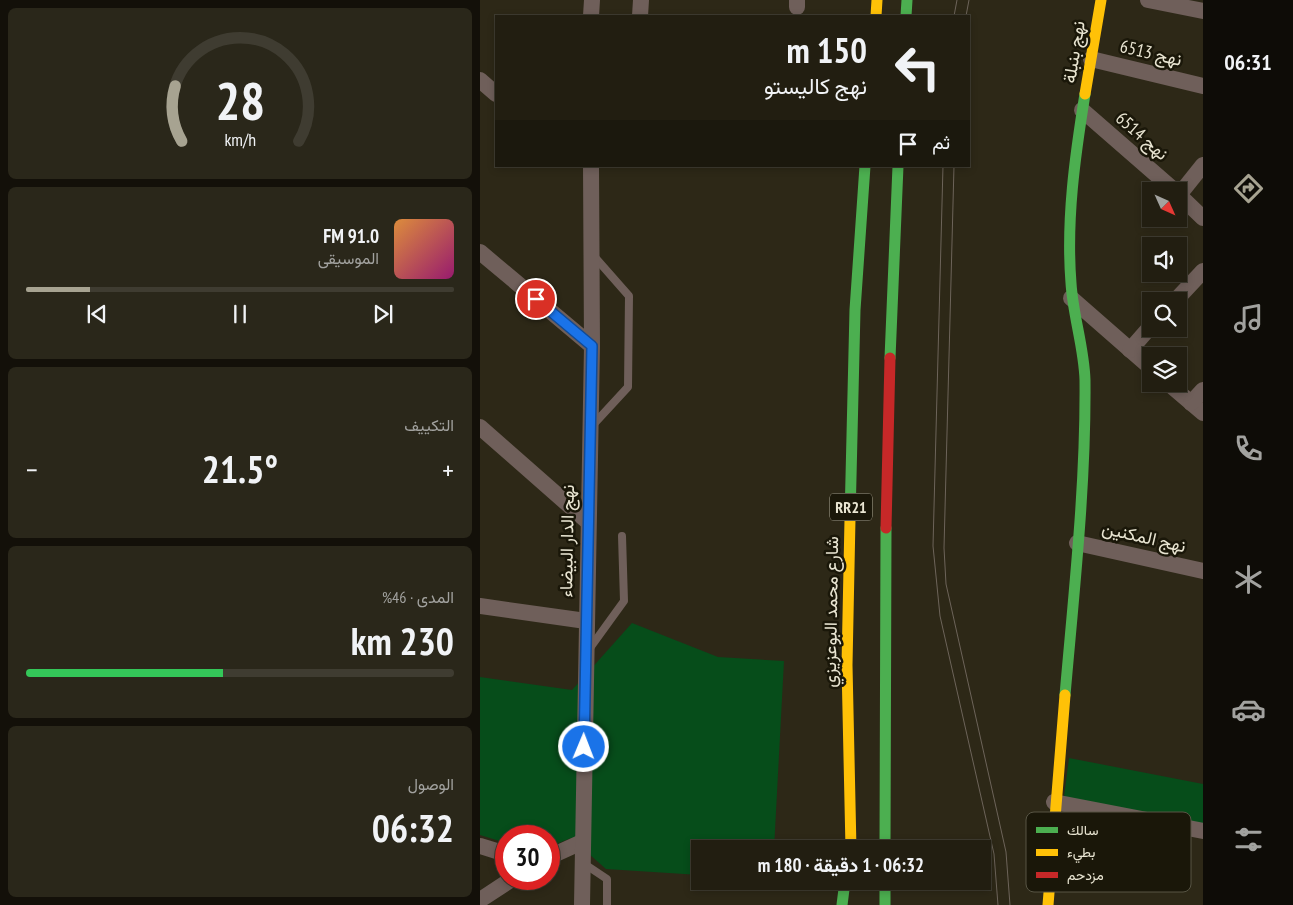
<!DOCTYPE html>
<html lang="ar">
<meta charset="utf-8">
<style>
body{margin:0;font-family:"PT Sans Narrow",Vazirmatn,sans-serif;background:#2a271a;color:#f1f3f6;direction:rtl;height:100vh;display:flex;flex-direction:column;font-size:19px;white-space:nowrap}
*{box-sizing:border-box;margin:0}
p{font-size:16px;color:#a2a29f}
.icon{flex:none;width:28px;height:28px;fill:none;stroke:currentColor;stroke-width:2;stroke-linecap:round;stroke-linejoin:round}
.map{position:relative;flex:1;overflow:hidden;direction:ltr}
.panel{display:flex;flex-direction:column;gap:8px;padding:8px;background:#131009;width:480px}
.panel>*{flex:none}
.banner{position:absolute;left:15px;top:15px;width:475px;height:152px;border-radius:0px;box-shadow:0 2px 8px #0003,0 0 0 1px #3f3c31;direction:rtl;background:#221e11;color:#f1f3f6;overflow:hidden}
.needle{width:32px;rotate:135deg}
.tools{position:absolute;left:662px;top:182px;display:grid;gap:10px}
.tools a{display:grid;place-items:center;width:45px;height:45px;border-radius:0px;background:#221e11;box-shadow:0 2px 8px #0003,0 0 0 1px #3f3c31;font-size:25px}
.speed{position:absolute;left:15px;top:825px;display:flex;gap:10px;font-size:25px;font-weight:700;text-align:center}
.speed>*{display:grid;place-content:center;width:65px;height:65px;border-radius:50%;background:#221e11;box-shadow:0 2px 8px #0003,0 0 0 1px #3f3c31;line-height:1}
.speed .limit{border:8px solid #d22;background:#fff;color:#111}
.pin{position:absolute;display:grid;place-items:center;width:42px;height:42px;color:#fff;margin:-21px;border:2px solid #fff;border-radius:50%;box-shadow:0 1px 5px #0007}
.me{position:absolute;width:55px;margin:-28px;rotate:1deg;stroke-linejoin:round;filter:drop-shadow(0 0 4px #0008)}
.turn{display:flex;align-items:center;gap:18px;height:105px;padding:0 20px;font-size:22px}
.turn .icon{width:65px;height:65px;stroke-width:2.5}
.turn b{display:block;font-size:35px;line-height:42px}
.then{display:flex;align-items:center;height:48px;padding:0 20px;background:#0003;gap:10px;font-size:19px}
.big{font-size:38px;font-weight:700;line-height:1.1}
.panel .tile{flex:1;display:flex;flex-direction:column;justify-content:center;gap:8px;min-width:0;padding:0 18px;border-radius:8px;background:#2a271a}
.panel .dial{align-items:center;gap:0}
.dial svg{height:130px;overflow:visible;fill:none;stroke:#3f3c31;stroke-width:7;stroke-linecap:round;text-anchor:middle}
.dial text{fill:#f1f3f6;stroke:none}
.song{display:flex;align-items:center;gap:15px}
.cover{width:60px;height:60px;border-radius:8px;background:linear-gradient(135deg,hsl(30 70% 55%),hsl(320 70% 35%))}
.played{height:5px;border-radius:2px;background:linear-gradient(90deg,#a7a391 15%,#3f3c31 15%)}
.keys{display:flex;justify-content:space-around;direction:ltr}
.heat{display:flex;justify-content:space-between;align-items:center;font-size:28px;direction:ltr}
.charge{height:8px;border-radius:4px;background:linear-gradient(90deg,#34c759 46%,#3f3c31 0)}
.trip{position:absolute;left:211px;top:840px;width:300px;height:50px;border-radius:0px;background:#221e11;box-shadow:0 2px 8px #0003,0 0 0 1px #3f3c31;font-weight:700;line-height:50px;text-align:center;direction:rtl}
main{display:flex;flex:1;min-height:0}
.dock{display:flex;flex-direction:column;width:90px;justify-content:space-around;align-items:center;background:#0e0c07;color:#a2a29f}
.dock .icon{width:35px;height:35px}
.dock .selected{color:#a7a391}
.dock b{font-size:22px;color:#f1f3f6}
.map>svg:first-child{display:block}
.green{fill:#064d1a}
.lines{fill:none;stroke-linecap:round;stroke-linejoin:round}
.lane{stroke:#6f5f5a;stroke-width:8}
.street{stroke:#6f5f5a;stroke-width:16}
.fast{stroke:#4caf50;stroke-width:11}
.slow{stroke:#ffc107;stroke-width:11}
.jam{stroke:#c62828;stroke-width:11}
.tram{stroke:#6d645a;stroke-width:1}
.route-casing{stroke:#114b97;stroke-width:12}
.route{stroke:#1a73e8;stroke-width:9}
.labels{text-anchor:middle;stroke-width:5;stroke-linejoin:round;paint-order:stroke}
.shield{fill:#1a1709;stroke:#aba796;stroke-width:1}
.shield-label{font-size:16px;font-weight:bold;fill:#e9e5d2}
.street-label{font-size:18px;fill:#e9e5d2;stroke:#1a1709}
.key{fill:#1a1709;stroke:#585545;stroke-width:1}
.key-label{font-size:14px;fill:#e9e5d2}
</style>
<main>
<nav class="dock">
<b>06:31</b>
<svg class="icon selected" aria-label="directions" viewBox="0 0 24 24"><path d="M12 3l9 9-9 9-9-9zM9 14v-3h6M13 9l2 2-2 2"/></svg>
<svg class="icon" aria-label="music" viewBox="0 0 24 24"><path d="M9 18V5l10-2v13"/><circle cx="6" cy="18" r="3"/><circle cx="16" cy="16" r="3"/></svg>
<svg class="icon" aria-label="phone" viewBox="0 0 24 24"><path d="M5 4h4l2 5-3 2q2 4 5 5l2-3 5 2v4C11 20 4 13 5 4z"/></svg>
<svg class="icon" aria-label="climate" viewBox="0 0 24 24"><path d="M12 3v18M4 7l16 10M4 17L20 7"/></svg>
<svg class="icon" aria-label="car" viewBox="0 0 24 24"><path d="M5 17H2v-5l4-1 3-4h7l3 4 3 1v5h-3M9 17h6M6 11h13"/><circle cx="7" cy="17" r="2"/><circle cx="17" cy="17" r="2"/></svg>
<svg class="icon" aria-label="filters" viewBox="0 0 24 24"><path d="M4 7h16M4 17h16"/><circle cx="9" cy="7" r="2"/><circle cx="15" cy="17" r="2"/></svg>
</nav>
<div class="map">
<svg width="723" height="905" viewBox="0 0 723 905">
<rect width="100%" height="100%" fill="#2d2817"/>
<g class="green">
<polygon points="152,623 238,657 304,661 294,849 220,849 220,875 126,869 91,838 69,847 69,836 26,836 26,843 0,835 0,677 92,690"/>
<polygon points="589,758 723,784 723,824 584,797"/>
</g>
<g class="lines">
<g class="lane">
<polyline points="112,426 148,387 149,296 113,255"/>
<polyline points="110,648 144,601 142,536"/>
<polyline points="103,863 127,879 127,905"/>
</g>
<g class="street">
<polyline points="668,0 723,11"/>
<polyline points="317,7 317,0"/>
<polyline points="111,16 112,0"/>
<polyline points="160,16 161,0"/>
<polyline points="611,59 723,86"/>
<polyline points="0,80 16,94"/>
<polyline points="602,110 695,191"/>
<polyline points="699,195 723,165"/>
<polyline points="699,195 723,218"/>
<polyline points="0,252 112,346"/>
<polyline points="591,298 671,368"/>
<polyline points="695,301 723,271"/>
<polyline points="650,350 671,326"/>
<polyline points="689,384 723,413"/>
<polyline points="711,403 723,390"/>
<polyline points="0,427 108,522"/>
<polyline points="597,543 723,571"/>
<polyline points="0,606 106,621"/>
<polyline points="574,802 723,831"/>
<polyline points="0,846 26,854"/>
<polyline points="69,857 102,842"/>
<polyline points="0,900 32,879"/>
<polyline points="102,905 112,346 111,166"/>
</g>
<g class="fast">
<polyline points="426,16 427,0"/>
<polyline points="410,358 418,166"/>
<polyline points="370,519 375,310 385,166"/>
<path d="M 585,695 C 594,591 606,485 605,380 C 604,347 593,316 591,283 C 586,220 595,156 605,94"/>
<polyline points="405,849 406,528"/>
<polyline points="405,881 405,905"/>
<polyline points="362,905 365,881"/>
</g>
<g class="slow">
<polyline points="396,16 397,0"/>
<polyline points="605,94 621,0"/>
<polyline points="370,519 367,665 371,849"/>
<polyline points="568,905 585,695"/>
</g>
<polyline class="jam" points="406,528 410,358"/>
<g class="tram">
<polyline points="474,16 477,0"/>
<polyline points="486,16 489,0"/>
<polyline points="463,166 453,546 460,616 514,854 518,905"/>
<polyline points="474,166 464,548 466,584 526,852 530,905"/>
</g>
</g>
<g class="lines">
<defs>
<polyline id="route" points="56,299 112,346 104,747"/>
</defs>
<use href="#route" class="route-casing"/>
<use href="#route" class="route"/>
</g>
<g class="labels">
<rect class="shield" x="350" y="493.5" width="42" height="27" rx="4"/>
<g class="shield-label">
<text x="371" y="513">RR21</text>
</g>
<g class="street-label">
<text transform="translate(594 52) rotate(-81)" y="6">نهج بنبلة</text>
<text transform="translate(671 53) rotate(13)" y="6">نهج 6513</text>
<text transform="translate(662 136) rotate(41)" y="6">نهج 6514</text>
<text transform="translate(664 537) rotate(13)" y="6">نهج المكنين</text>
<text transform="translate(87 541) rotate(-89)" y="6">نهج الدار البيضاء</text>
<text transform="translate(351 612) rotate(-89)" y="6">شارع محمد البوعزيزي</text>
</g>
</g>
<rect x="546" y="812" width="165" height="80" rx="8" class="key"/>
<rect x="556" y="827" width="22" height="6" fill="#4caf50"/>
<rect x="556" y="849" width="22" height="7" fill="#ffc107"/>
<rect x="556" y="872" width="22" height="6" fill="#c62828"/>
<g class="key-label">
<text x="587" y="835">سالك</text>
<text x="587" y="857">بطيء</text>
<text x="587" y="880">مزدحم</text>
</g>
</svg>
<div class="tools">
<a><svg class="needle" viewBox="-14 -14 28 28"><path d="M0-13l5 13h-10z" fill="#e53935"/><path d="M0 13l5-13h-10z" fill="#a2a29f"/></svg></a>
<a><svg class="icon" aria-label="sound" viewBox="0 0 24 24"><path d="M4 9h4l5-4v14l-5-4H4zM17 9q2 3 0 6"/></svg></a>
<a><svg class="icon" aria-label="search" viewBox="0 0 24 24"><circle cx="10" cy="10" r="6"/><path d="M15 15l6 6"/></svg></a>
<a><svg class="icon" aria-label="layers" viewBox="0 0 24 24"><path d="M12 4l9 5-9 5-9-5zM3 14l9 5 9-5"/></svg></a>
</div>
<div class="speed"><div class="limit">30</div></div>
<div class="pin" style="left:56px;top:299px;background:#d93025"><svg class="icon" aria-label="arrive" viewBox="0 0 24 24"><path d="M6 21V4h12l-3 4 3 4H6"/></svg></div>
<svg class="me" style="left:104px;top:747px" viewBox="-20 -20 40 40"><circle r="17" fill="#1a73e8" stroke="#fff" stroke-width="3"/><path d="M0-11L8 9 0 5-8 9z" fill="#fff"/></svg>
<div class="trip">06:32 · 1 دقيقة · 180 m</div>
<div class="banner">
<div class="turn"><svg class="icon" aria-label="left" viewBox="0 0 24 24"><path d="M17 20v-9H6M10 6l-5 5 5 5"/></svg><div><b>150 m</b>نهج كاليستو</div></div>
<div class="then">ثم<svg class="icon" aria-label="arrive" viewBox="0 0 24 24"><path d="M6 21V4h12l-3 4 3 4H6"/></svg></div>
</div>
</div>
<section class="panel">
<div class="tile dial"><svg viewBox="0 0 100 80">
<path d="M14 69A42 42 0 1 1 86 69"/>
<path d="M14 69A42 42 0 0 1 10 35" stroke="#a7a391"/>
<text x="50" y="56" font-size="32" font-weight="700">28</text>
<text x="50" y="72" font-size="11">km/h</text>
</svg></div>
<div class="tile">
<div class="song"><i class="cover"></i><div><b>91.0 FM</b><p>الموسيقى</p></div></div>
<div class="played"></div>
<div class="keys"><svg class="icon" aria-label="previous" viewBox="0 0 24 24"><path d="M18 5L8 12l10 7zM5 5v14"/></svg><svg class="icon" aria-label="pause" viewBox="0 0 24 24"><path d="M8 5v14M16 5v14"/></svg><svg class="icon" aria-label="next" viewBox="0 0 24 24"><path d="M6 5l10 7-10 7zM19 5v14"/></svg></div>
</div>
<div class="tile"><p>التكييف</p>
<div class="heat"><a>−</a><b class="big">21.5°</b><a>+</a></div>
</div>
<div class="tile"><p>المدى · 46%</p><b class="big">230 km</b><div class="charge"></div></div>
<div class="tile"><p>الوصول</p><b class="big">06:32</b></div>
</section>
</main>
